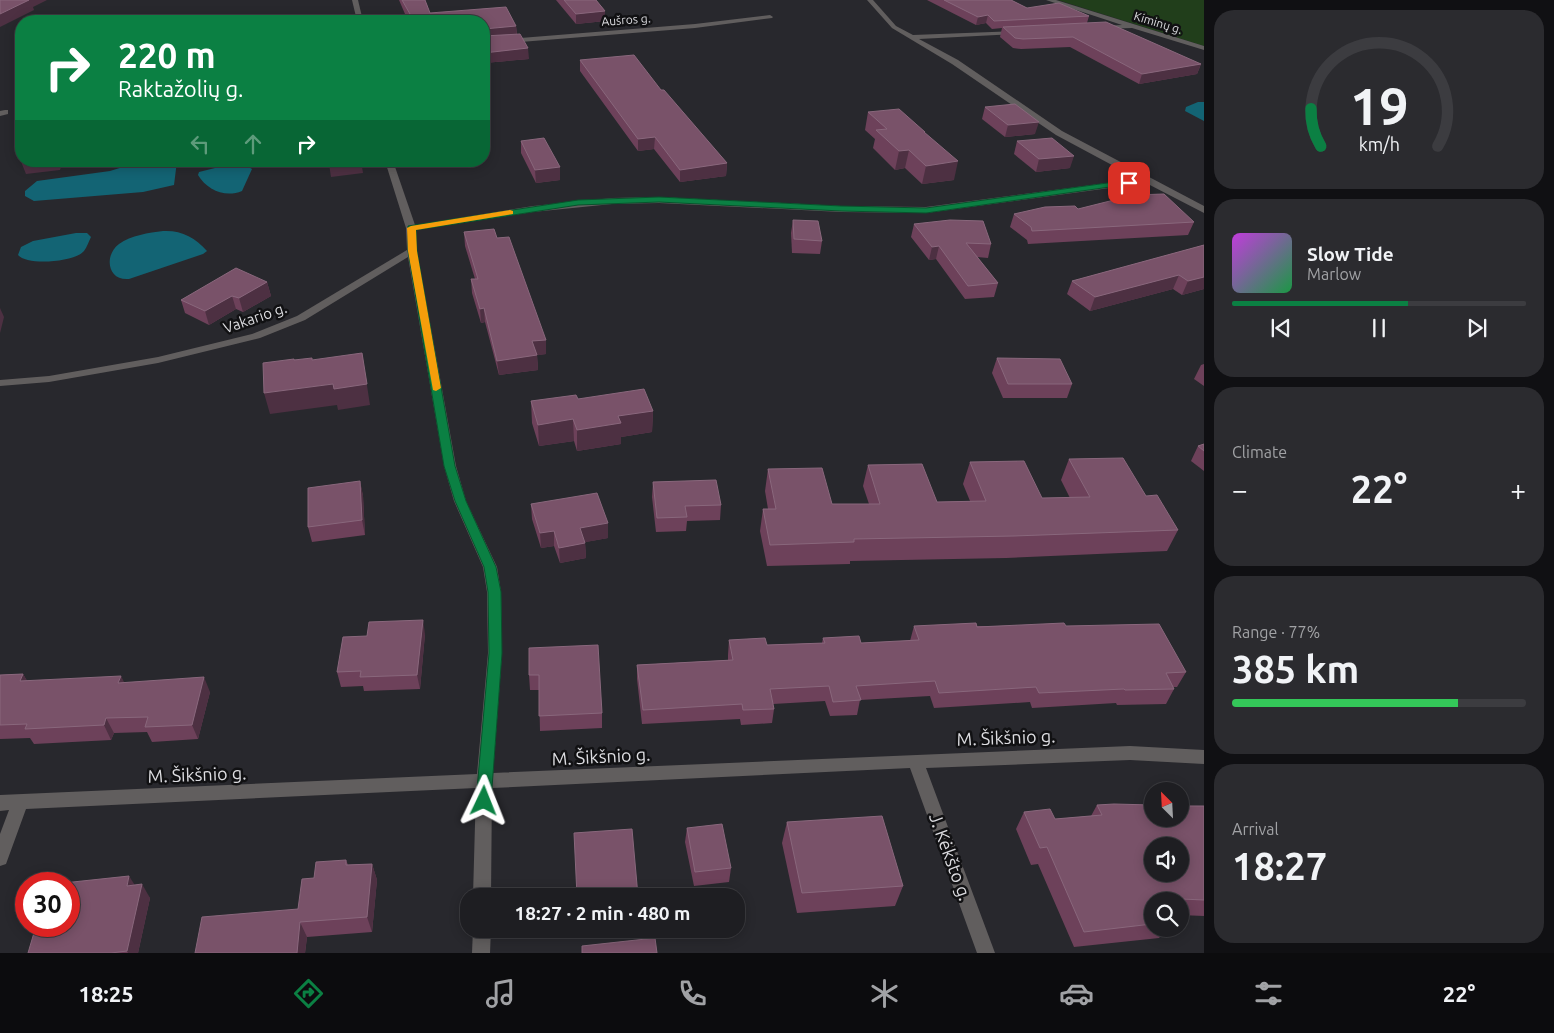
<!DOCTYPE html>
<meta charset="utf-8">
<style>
body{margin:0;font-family:Ubuntu,sans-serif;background:#2b2b2f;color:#f1f3f6;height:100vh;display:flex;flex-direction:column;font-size:19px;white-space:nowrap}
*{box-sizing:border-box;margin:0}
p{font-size:16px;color:#a1a2a5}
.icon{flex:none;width:28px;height:28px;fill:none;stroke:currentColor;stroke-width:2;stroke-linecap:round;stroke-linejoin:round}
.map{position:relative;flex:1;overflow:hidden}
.side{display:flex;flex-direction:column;gap:10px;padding:10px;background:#101013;width:350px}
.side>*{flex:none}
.banner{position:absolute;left:15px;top:15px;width:475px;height:152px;border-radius:20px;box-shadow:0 2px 12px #0003,0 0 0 1px #3c3c40;background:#0b8043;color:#fff;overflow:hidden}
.needle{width:32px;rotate:336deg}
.fabs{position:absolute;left:1144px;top:782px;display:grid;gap:10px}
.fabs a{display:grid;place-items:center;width:45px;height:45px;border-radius:50%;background:#1e1e22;box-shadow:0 2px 12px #0003,0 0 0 1px #3c3c40;font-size:25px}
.speed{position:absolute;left:15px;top:872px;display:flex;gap:10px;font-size:25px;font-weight:700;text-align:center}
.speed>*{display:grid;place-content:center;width:65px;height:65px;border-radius:50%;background:#1e1e22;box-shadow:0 2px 12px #0003,0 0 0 1px #3c3c40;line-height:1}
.speed .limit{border:8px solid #d22;background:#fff;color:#111}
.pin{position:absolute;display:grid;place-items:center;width:42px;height:42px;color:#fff;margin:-21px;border-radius:10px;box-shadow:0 2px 8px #0006}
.me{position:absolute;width:55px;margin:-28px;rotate:2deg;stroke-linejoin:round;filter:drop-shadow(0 0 4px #0008)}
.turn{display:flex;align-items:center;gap:18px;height:105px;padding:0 20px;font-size:22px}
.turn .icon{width:65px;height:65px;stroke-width:2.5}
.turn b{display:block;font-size:35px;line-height:42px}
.lanes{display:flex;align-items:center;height:48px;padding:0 20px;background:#0003;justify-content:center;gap:25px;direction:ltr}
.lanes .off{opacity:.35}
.big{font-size:38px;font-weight:600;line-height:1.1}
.side .card{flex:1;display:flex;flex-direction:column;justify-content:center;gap:8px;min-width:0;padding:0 18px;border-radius:20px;background:#2b2b2f}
.side .dial{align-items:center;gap:0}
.dial svg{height:130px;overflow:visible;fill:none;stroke:#3c3c40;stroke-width:7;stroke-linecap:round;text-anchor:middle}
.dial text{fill:#f1f3f6;stroke:none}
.song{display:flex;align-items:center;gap:15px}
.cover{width:60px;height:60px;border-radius:8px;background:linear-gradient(135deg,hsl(290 70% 55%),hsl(140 70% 35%))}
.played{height:5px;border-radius:2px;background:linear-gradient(90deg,#0b8043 60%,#3c3c40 60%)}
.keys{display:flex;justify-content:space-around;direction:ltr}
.heat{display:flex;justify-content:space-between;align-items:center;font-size:28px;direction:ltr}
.charge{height:8px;border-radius:4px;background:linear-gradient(90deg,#34c759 77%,#3c3c40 0)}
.trip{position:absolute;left:460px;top:888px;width:285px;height:50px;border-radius:20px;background:#1e1e22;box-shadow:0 2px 12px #0003,0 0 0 1px #3c3c40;font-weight:600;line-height:50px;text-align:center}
.tabs{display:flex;height:80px;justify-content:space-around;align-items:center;background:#0c0c0e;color:#a1a2a5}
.tabs .icon{width:35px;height:35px}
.tabs .on{color:#0b8043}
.tabs b{font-size:22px;color:#f1f3f6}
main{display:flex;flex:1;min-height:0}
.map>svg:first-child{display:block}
.green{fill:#213e1b}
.water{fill:#136474}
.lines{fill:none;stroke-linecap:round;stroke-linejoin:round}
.minor{fill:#615e5e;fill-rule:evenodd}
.wall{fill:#6d415a}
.shaded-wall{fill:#4d3042}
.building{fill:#795269;stroke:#89677c;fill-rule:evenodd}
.route{fill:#0b8043;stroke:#07532c}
.slow{fill:#f59e0b}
.labels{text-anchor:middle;stroke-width:5;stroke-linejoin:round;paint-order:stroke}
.far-street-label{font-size:12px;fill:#dddde1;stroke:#111113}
.street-label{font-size:15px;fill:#dddde1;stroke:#111113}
.near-street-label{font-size:18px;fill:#dddde1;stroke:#111113}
</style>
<main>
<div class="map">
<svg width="1204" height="953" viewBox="0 0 1204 953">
<rect width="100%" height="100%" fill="#28282d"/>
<polygon class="green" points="1058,0 1204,0 1204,46"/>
<g class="water">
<polygon points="1198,102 1204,102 1204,121 1185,111 1186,107"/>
<polygon points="142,161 177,161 174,185 143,192 34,201 25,196 25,191 37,181 110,171"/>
<path d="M 245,165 L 252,169 L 242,191 C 225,198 207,190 198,175 L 199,172 L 219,167 Z"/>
<path d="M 163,231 C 181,230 195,237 207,251 L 203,254 L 129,279 C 107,281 104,255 119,244 C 131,235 149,233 163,231 Z"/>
<path d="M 76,233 L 87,233 L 91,237 C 89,241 87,247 84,251 C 75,262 27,266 18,255 L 21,247 L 33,241 Z"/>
</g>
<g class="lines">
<g class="minor">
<polygon points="352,0 358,0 363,21 357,21"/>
<polygon points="867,0 873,0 896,26 913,35 1018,31 1019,32 1016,34 919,39 958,60 1062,131 1204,206 1204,213 1146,183 926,213 841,212 659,203 612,204 533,212 416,230 417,251 456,466 466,501 497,567 501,592 502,653 493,773 1130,746 1204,750 1204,764 1130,760 926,768 995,953 977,953 910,768 492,788 491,896 473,896 476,788 26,809 6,864 0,866 0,834 9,810 0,811 0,795 477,774 488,653 487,592 483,567 454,501 444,466 408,257 305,320 260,338 158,363 49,382 0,386 0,380 49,376 158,357 252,334 297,316 407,250 406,228 385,161 393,161 415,225 533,206 612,198 659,197 841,206 926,207 1138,179 1056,135 952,64 892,28"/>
<polygon points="1046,0 1056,0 1204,46 1204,50 1132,28 1099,29 1099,27 1101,26 1122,25"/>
<polygon points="770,15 773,17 772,18 695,28 484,45 484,41 695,24"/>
<polygon points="5,110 8,110 8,114 0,116 0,111"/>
<polygon points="473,929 491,929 490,953 472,953"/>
</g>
</g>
<g class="wall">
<polygon points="399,0 425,0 430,13 516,26 517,34 529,59 484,63 484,21 409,21 405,14"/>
<polygon points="556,0 596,0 605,11 605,21 576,24"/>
<polygon points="927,0 1011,0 1027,8 1089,16 1087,23 1201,64 1197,74 1139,84 1070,47 1021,49 1013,48 1000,37 1002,28 992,29 986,23 976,25"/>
<polygon points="580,60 661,90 727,163 726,176 680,182 654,149 638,151 580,71"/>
<polygon points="985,107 1035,134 1005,137 982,119"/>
<polygon points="868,112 925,132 925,133 954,180 922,184 905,168 895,170 873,148 875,139 865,130"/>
<polygon points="521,141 560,180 536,183 521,153"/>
<polygon points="1017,141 1070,168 1036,172 1014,154"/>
<polygon points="1078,209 1194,222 1188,235 1028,244 1027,240 1010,227 1014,214"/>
<polygon points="793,220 822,241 820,254 792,253 791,233"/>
<polygon points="914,224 991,244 988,258 977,257 998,283 994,297 965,299 936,259 929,260 911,237"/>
<polygon points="464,232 497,238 546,354 537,355 538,370 499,375 485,322 481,323 472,293 471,279 475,279 465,246"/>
<polygon points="1204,245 1204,289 1182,295 1173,289 1090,311 1067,294 1072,281"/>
<polygon points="267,282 271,296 243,312 236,309 209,325 185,313 181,300"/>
<polygon points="997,358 1072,384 1067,398 1003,398 992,373"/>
<polygon points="1204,364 1204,386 1194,379 1201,365"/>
<polygon points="578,399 653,411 652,432 621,437 621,444 577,451 574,441 539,446 532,423 531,401"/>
<polygon points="1204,444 1204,471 1191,461 1198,446"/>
<polygon points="1069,459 1146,496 1178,530 1167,551 1006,558 850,561 850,564 767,566 760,531 763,509 768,509 765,491 768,469 832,504 869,504 863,486 868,465 937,502 970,501 963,484 970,462 1042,498 1070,498 1061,480"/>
<polygon points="360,481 363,496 365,535 312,542 308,527"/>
<polygon points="653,482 721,505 720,520 687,521 686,531 656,532 652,497"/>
<polygon points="531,504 608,538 585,542 586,558 560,563 554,546 541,548 532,519"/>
<polygon points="914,626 1066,626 1186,672 1177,687 1173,687 1174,689 1166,704 1117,705 1116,703 1032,708 1030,702 934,708 930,696 860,700 857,715 830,716 825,701 773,704 774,709 772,723 741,725 740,719 642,724 637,679 637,665 728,660 728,655 729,640 767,645 822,643 823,638 861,643 910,641"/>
<polygon points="425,634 420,689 364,691 363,686 341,687 337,672"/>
<polygon points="529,648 602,713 602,728 540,731 539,690 530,690 529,675"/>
<polygon points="23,674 27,681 124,682 210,692 198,739 152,742 147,732 114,733 111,740 34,744 30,738 0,739 0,675"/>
<polygon points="1097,805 1204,806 1204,916 1180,915 1180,901 1152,901 1152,929 1166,929 1159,938 1074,947 1038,864 1031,865 1016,829 1024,812 1055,819 1091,816"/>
<polygon points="787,822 903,886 895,906 797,913 782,843"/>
<polygon points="687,828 731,868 729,882 694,886 685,842"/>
<polygon points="346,860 348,865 372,864 377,880 372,932 307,937 305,953 195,953 298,909 314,878"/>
<polygon points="135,885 150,898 138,953 28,953"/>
</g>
<g class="shaded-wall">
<polygon points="25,0 47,0 33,7 34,10 0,27 0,14"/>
<polygon points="605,11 605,21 576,24 576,14"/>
<polygon points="988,15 986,23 976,25 978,17"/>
<polygon points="516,26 517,36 484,40 484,29"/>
<polygon points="528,48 529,59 484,63 484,53"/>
<polygon points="1201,64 1197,74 1139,84 1142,74"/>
<polygon points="1039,122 1035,134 1005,137 1008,125"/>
<polygon points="655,137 654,149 638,151 638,139"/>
<polygon points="909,150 905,168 895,170 899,151"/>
<polygon points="1074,156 1070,168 1036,172 1039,159"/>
<polygon points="20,159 21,159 21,161 106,161 106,162 61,167 60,170 26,174"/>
<polygon points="352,161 361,161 363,173 331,177 329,164"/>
<polygon points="958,161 954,180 922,184 926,166"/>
<polygon points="727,163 726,176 680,182 680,170"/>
<polygon points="560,167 560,180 536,183 535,170"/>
<polygon points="939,246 936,259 929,260 932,247"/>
<polygon points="1179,275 1173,289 1090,311 1095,297"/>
<polygon points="1204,277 1204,289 1182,295 1188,281"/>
<polygon points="267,282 271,296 243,312 239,298"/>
<polygon points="232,296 236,309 209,325 205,311"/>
<polygon points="0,308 4,317 0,333"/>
<polygon points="484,308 485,322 481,323 480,309"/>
<polygon points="546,340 546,354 533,356 532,341"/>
<polygon points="362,353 370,405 338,410 337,405 270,414 264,393 333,384"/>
<polygon points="537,355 538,370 499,375 497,361"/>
<polygon points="653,411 652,432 621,437 621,444 577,451 577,430 618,416"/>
<polygon points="573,419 574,441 539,446 538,425"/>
<polygon points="360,481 363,496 365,535 362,520"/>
<polygon points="608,523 608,538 581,543 580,528"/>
<polygon points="554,531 554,546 541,548 540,533"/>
<polygon points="585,543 586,558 560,563 559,548"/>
<polygon points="423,620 425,634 420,689 417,675"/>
<polygon points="23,674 32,689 20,681"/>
<polygon points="121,676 128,690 118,683"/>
<polygon points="204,677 210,692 198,739 192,725"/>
<polygon points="106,718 114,733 111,740 104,725"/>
<polygon points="372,864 377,880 372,932 367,917"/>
<polygon points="129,876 138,890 127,886"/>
<polygon points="142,884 150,898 138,953 128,953 127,951"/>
<polygon points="300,922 307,937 305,953 297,953"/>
</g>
<g class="building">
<polygon points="0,0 29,0 0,14"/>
<polygon points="402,0 425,0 430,13 506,7 516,26 484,29 484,21 414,21"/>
<polygon points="564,0 596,0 605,11 576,14"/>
<polygon points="944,0 1011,0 1027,8 1059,3 1089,16 994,21 988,15 978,17"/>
<polygon points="1106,22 1201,64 1142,74 1073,37 1023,39 1015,38 1003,27"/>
<polygon points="520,34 528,48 484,53 484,36"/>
<polygon points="634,55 661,90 664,90 727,163 680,170 655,137 638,139 580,60"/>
<polygon points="1015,104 1039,122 1008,125 985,107"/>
<polygon points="899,109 925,132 924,132 958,161 926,166 909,150 899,151 876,130 887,129 868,112"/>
<polygon points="544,138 560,167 535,170 521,141"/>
<polygon points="1052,138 1074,156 1039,159 1017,141"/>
<polygon points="328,161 352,161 329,164"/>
<polygon points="1164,194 1194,222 1032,231 1031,227 1014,214 1045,207 1075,206 1078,209 1134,195"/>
<polygon points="793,220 818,221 822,241 794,239"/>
<polygon points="950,220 983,221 991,244 966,243 998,283 968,286 939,246 932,247 914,224"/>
<polygon points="494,229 497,238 509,237 546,340 532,341 537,355 497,361 484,308 480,309 471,279 478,279 464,232"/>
<polygon points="1204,245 1204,277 1188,281 1179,275 1095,297 1072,281"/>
<polygon points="236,268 267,282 239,298 232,296 205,311 181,300"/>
<polygon points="362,353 367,384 334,389 333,384 264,393 263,363 294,359 294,360 312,358 312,360"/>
<polygon points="997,358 1060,359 1072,384 1008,384"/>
<polygon points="644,389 653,411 618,416 621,423 577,430 573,419 538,425 531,401 576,395 578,399"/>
<polygon points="1204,444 1204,451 1198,446"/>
<polygon points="1123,458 1146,496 1157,495 1178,530 1014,536 854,539 854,542 770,545 763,509 776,509 768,469 822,468 832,504 880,504 868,465 922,464 937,502 986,501 970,462 1024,461 1042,498 1090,497 1069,459"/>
<polygon points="716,480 721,505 685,506 687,517 657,518 653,482"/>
<polygon points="360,481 362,520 308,527 308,488"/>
<polygon points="597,493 608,523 580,528 585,543 559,548 554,531 540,533 531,504"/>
<polygon points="423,620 417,675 360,677 361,671 337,672 343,637 367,636 369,622"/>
<polygon points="976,623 977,627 1064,623 1066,626 1159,624 1186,672 1166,673 1174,689 1125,690 1124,689 1039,693 1036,687 939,693 935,681 856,686 861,700 833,702 829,686 770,689 774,709 743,710 742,704 643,710 637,665 733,660 729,640 765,638 767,645 825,643 823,638 859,636 861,643 919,640 914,626"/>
<polygon points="598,645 602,713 539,716 539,675 529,675 529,648"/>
<polygon points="23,674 20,681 121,676 118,683 204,677 192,725 145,727 148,717 106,718 104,725 25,729 27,724 0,725 0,675"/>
<path d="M 1114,804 L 1152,805 L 1152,819 L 1180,819 L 1180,806 L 1204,806 L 1204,900 L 1159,898 L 1160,901 L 1152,901 L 1152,924 L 1084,932 L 1047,847 L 1040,848 L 1024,812 L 1050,809 L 1055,819 L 1102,815 L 1097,805 ZM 1152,846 L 1180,846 L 1180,874 L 1152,874 Z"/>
<polygon points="882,816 903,886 802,893 787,822"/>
<polygon points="722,824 731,868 695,872 687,828"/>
<polygon points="632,829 638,896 577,896 574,833"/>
<polygon points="346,860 346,865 372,864 367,917 300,922 297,953 195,953 202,917 298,909 302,879 314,878 316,862"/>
<polygon points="129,876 127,886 142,884 127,951 111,953 28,953 36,926 69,926 69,884 54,884"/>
<polygon points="655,938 657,953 582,953 582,946"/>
</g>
<polygon class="route" points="1129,180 1131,181 1131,184 926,213 841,211 659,202 578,205 416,230 417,251 455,466 466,501 496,567 501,592 502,653 491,801 489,806 484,808 478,806 476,801 489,653 488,592 484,567 455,501 444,466 408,251 408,226 578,200 659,197 841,206 926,208"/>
<polygon class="slow" points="510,210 513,211 513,214 416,230 417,251 441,388 436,391 433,390 408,251 407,228 411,226"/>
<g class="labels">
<g class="far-street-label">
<text transform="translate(626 20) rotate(-4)" y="4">Aušros g.</text>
<text transform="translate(1158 23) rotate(17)" y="4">Kiminų g.</text>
</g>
<g class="street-label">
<text transform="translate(255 318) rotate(-19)" y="5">Vakario g.</text>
</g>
<g class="near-street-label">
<text transform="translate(1006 738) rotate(-2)" y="6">M. Šikšnio g.</text>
<text transform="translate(601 757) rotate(-3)" y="6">M. Šikšnio g.</text>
<text transform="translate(197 775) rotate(-2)" y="6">M. Šikšnio g.</text>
<text transform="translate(950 857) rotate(70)" y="6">J. Kėkšto g.</text>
</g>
</g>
</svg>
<div class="fabs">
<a><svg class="needle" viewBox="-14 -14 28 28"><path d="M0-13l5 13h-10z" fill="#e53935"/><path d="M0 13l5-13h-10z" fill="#a1a2a5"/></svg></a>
<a><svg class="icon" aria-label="sound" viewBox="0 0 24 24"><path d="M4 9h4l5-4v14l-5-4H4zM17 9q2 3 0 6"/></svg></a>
<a><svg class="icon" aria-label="search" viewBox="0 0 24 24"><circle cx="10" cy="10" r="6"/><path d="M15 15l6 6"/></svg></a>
</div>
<div class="speed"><div class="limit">30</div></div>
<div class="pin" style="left:1129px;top:183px;background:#d93025"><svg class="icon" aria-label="arrive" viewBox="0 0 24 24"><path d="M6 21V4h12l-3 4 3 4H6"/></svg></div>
<svg class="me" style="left:484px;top:801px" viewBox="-20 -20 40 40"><path d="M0-17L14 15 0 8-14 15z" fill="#0b8043" stroke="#fff" stroke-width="4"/></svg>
<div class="trip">18:27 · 2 min · 480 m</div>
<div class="banner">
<div class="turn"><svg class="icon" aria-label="right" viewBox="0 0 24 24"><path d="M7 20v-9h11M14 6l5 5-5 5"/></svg><div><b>220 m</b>Raktažolių g.</div></div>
<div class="lanes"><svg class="icon off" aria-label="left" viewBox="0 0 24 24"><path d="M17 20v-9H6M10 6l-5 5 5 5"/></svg><svg class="icon off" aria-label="ahead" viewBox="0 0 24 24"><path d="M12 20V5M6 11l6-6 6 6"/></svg><svg class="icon" aria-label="right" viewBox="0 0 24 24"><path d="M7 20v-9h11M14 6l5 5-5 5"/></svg></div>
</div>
</div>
<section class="side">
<div class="card dial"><svg viewBox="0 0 100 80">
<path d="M14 69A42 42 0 1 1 86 69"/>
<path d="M14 69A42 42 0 0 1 8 46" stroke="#0b8043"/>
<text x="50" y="56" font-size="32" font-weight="700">19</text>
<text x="50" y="72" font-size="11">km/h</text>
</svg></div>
<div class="card">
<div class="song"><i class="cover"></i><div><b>Slow Tide</b><p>Marlow</p></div></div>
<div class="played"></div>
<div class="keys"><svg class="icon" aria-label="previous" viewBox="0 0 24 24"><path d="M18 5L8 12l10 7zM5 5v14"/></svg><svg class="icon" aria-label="pause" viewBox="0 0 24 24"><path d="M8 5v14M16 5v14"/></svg><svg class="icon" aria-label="next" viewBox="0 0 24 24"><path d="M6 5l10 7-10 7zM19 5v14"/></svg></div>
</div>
<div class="card"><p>Climate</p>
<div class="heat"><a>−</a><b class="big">22°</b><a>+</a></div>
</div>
<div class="card"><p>Range · 77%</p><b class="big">385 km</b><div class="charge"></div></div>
<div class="card"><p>Arrival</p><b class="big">18:27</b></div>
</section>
</main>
<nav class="tabs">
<b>18:25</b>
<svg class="icon on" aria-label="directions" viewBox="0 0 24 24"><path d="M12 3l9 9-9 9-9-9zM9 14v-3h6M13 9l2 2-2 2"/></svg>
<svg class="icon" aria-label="music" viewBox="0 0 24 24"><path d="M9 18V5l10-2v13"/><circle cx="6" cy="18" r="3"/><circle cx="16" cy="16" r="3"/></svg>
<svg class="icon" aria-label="phone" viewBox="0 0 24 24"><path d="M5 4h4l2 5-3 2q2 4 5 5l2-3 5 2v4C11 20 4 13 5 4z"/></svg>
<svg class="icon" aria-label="climate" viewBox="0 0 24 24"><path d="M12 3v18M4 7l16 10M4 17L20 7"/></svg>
<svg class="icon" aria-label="car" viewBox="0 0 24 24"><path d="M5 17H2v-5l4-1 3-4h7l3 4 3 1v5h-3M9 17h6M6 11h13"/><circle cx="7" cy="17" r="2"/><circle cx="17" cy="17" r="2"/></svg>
<svg class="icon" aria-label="filters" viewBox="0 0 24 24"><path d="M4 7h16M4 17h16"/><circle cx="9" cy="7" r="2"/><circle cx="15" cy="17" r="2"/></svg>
<b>22°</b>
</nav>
